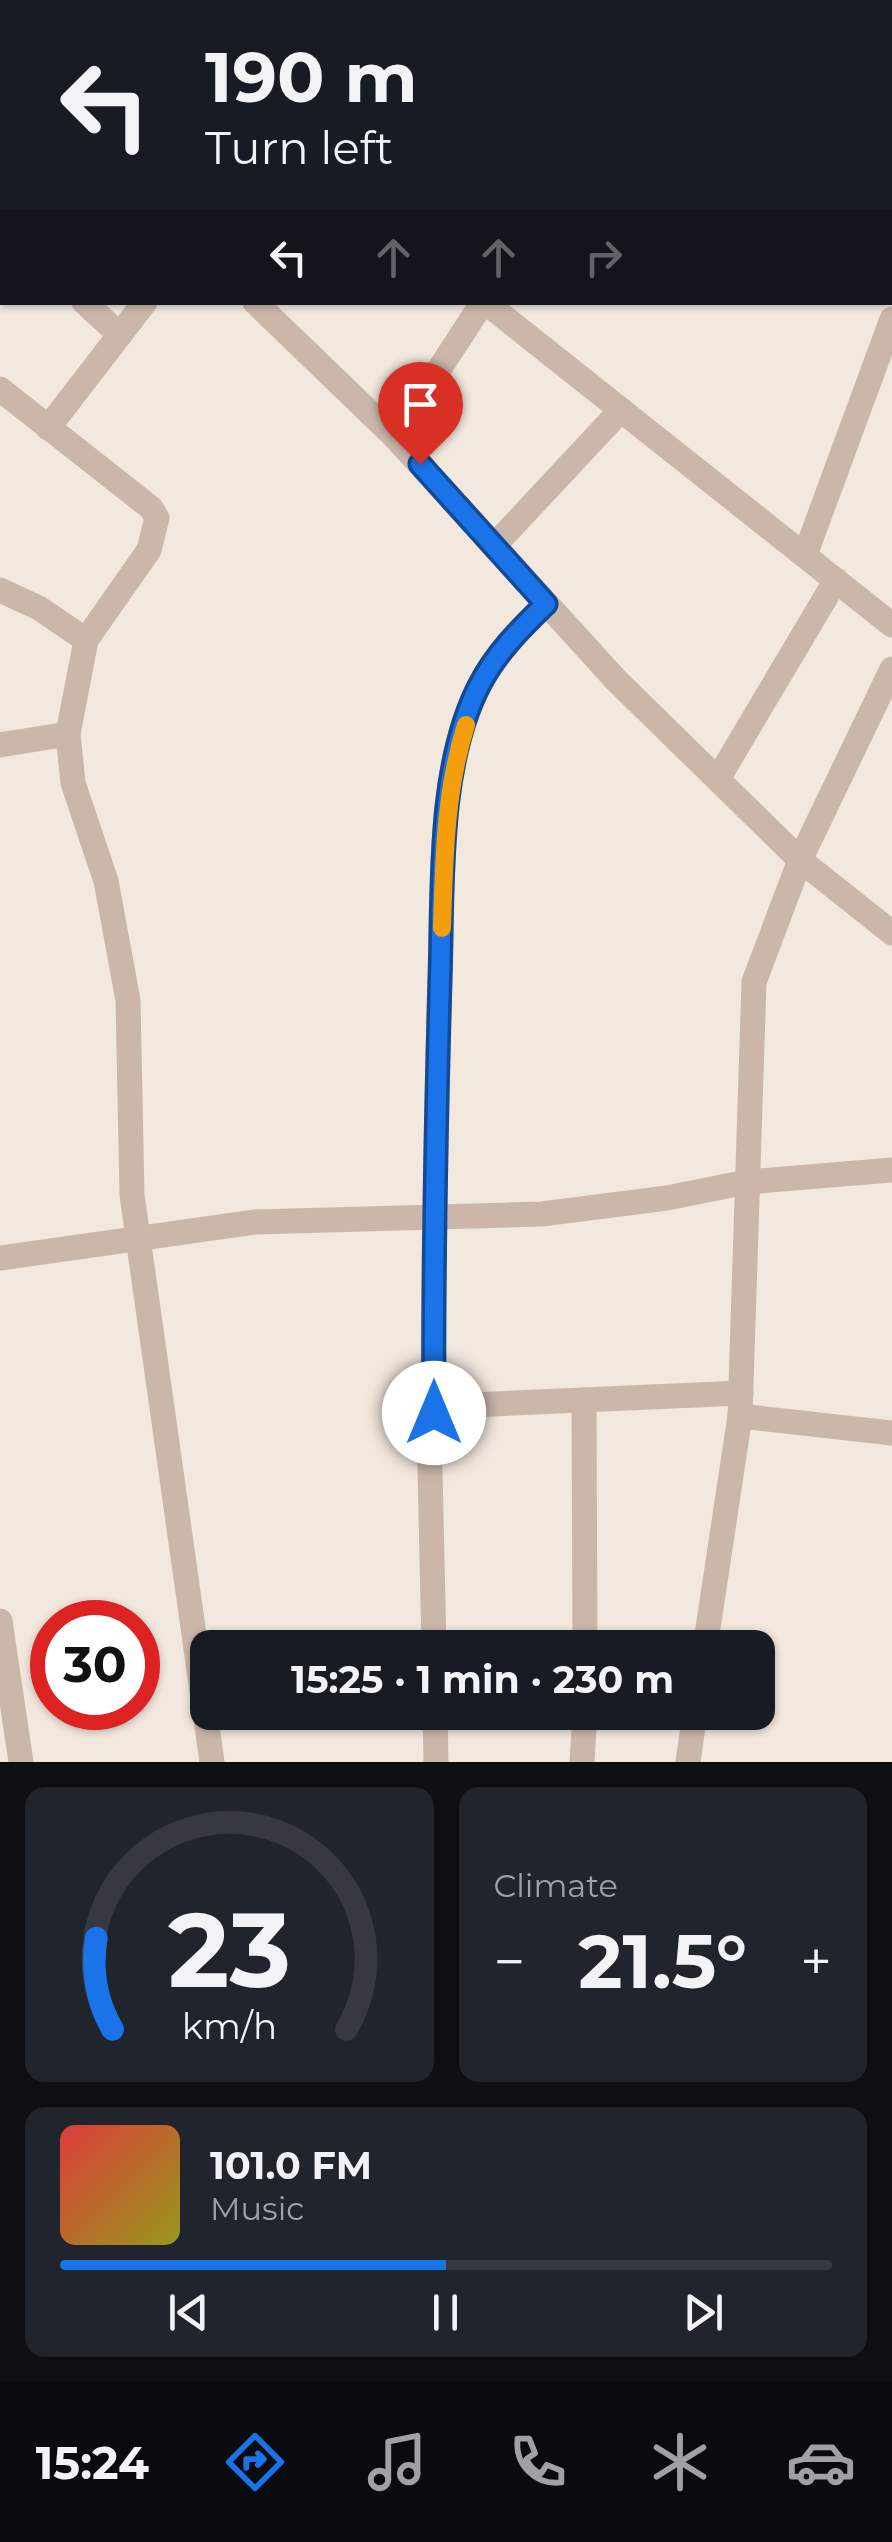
<!DOCTYPE html>
<meta charset="utf-8">
<style>
body{margin:0;font-family:Montserrat,sans-serif;background:#20242c;color:#f1f3f6;height:100vh;display:flex;flex-direction:column;font-size:38px;white-space:nowrap}
*{box-sizing:border-box;margin:0}
p{font-size:32px;color:#9ea1a6}
.icon{flex:none;width:55px;height:55px;fill:none;stroke:currentColor;stroke-width:2;stroke-linecap:round;stroke-linejoin:round}
.map{position:relative;height:1762px;overflow:hidden}
.panel{display:flex;flex-direction:column;gap:25px;padding:25px;background:#0d0f14;flex:1}
.panel>*{flex:none}
.banner{position:absolute;left:0px;top:0px;width:892px;height:305px;box-shadow:0 2px 8px #0004;background:#171b24;color:#f1f3f6;overflow:hidden}
.speed{position:absolute;left:30px;top:1600px;display:flex;gap:20px;font-size:50px;font-weight:700;text-align:center}
.speed>*{display:grid;place-content:center;width:130px;height:130px;border-radius:50%;background:#171b24;box-shadow:0 2px 8px #0004;line-height:1}
.speed .limit{border:15px solid #d22;background:#fff;color:#111}
.pin{position:absolute;display:grid;place-items:center;width:85px;height:85px;color:#fff;margin:-102px -42px;border-radius:50% 50% 50% 0;rotate:-45deg;box-shadow:0 0 10px #0007}
.pin .icon{rotate:45deg}
.me{position:absolute;width:110px;margin:-55px;rotate:0deg;stroke-linejoin:round;filter:drop-shadow(0 0 8px #0008)}
.turn{display:flex;align-items:center;gap:35px;height:210px;padding:0 40px;font-size:45px}
.turn .icon{width:130px;height:130px;stroke-width:2.5}
.turn b{display:block;font-size:70px;line-height:85px}
.lanes{display:flex;align-items:center;height:95px;padding:0 40px;background:#0003;justify-content:center;gap:50px;direction:ltr}
.lanes .off{opacity:.35}
.big{font-size:75px;font-weight:700;line-height:1.1}
.panel .tile{flex:1;display:flex;flex-direction:column;justify-content:center;gap:15px;min-width:0;padding:0 35px;border-radius:20px;background:#20242c}
.panel .dial{align-items:center;gap:0}
.dial svg{height:260px;overflow:visible;fill:none;stroke:#363941;stroke-width:7;stroke-linecap:round;text-anchor:middle}
.dial text{fill:#f1f3f6;stroke:none}
.song{display:flex;align-items:center;gap:30px}
.cover{width:120px;height:120px;border-radius:15px;background:linear-gradient(135deg,hsl(0 70% 55%),hsl(60 70% 35%))}
.played{height:10px;border-radius:5px;background:linear-gradient(90deg,#1a73e8 50%,#363941 50%)}
.keys{display:flex;justify-content:space-around;direction:ltr}
.heat{display:flex;justify-content:space-between;align-items:center;font-size:55px;direction:ltr}
.panel .tiles{flex:1;display:grid;gap:25px;grid-template-columns:1fr 1fr}
.tile:last-child{grid-column:span 2}
.trip{position:absolute;left:190px;top:1630px;width:585px;height:100px;border-radius:20px;background:#171b24;box-shadow:0 2px 8px #0004;font-weight:700;line-height:100px;text-align:center}
.tab-bar{display:flex;height:160px;justify-content:space-around;align-items:center;background:#090b0e;color:#9ea1a6}
.tab-bar .icon{width:70px;height:70px}
.tab-bar .active{color:#1a73e8}
.tab-bar b{font-size:45px;color:#f1f3f6}
.map>svg:first-child{display:block}
.lines{fill:none;stroke-linecap:round;stroke-linejoin:round}
.minor{stroke:#cbb7aa;stroke-width:25}
.route-casing{stroke:#114b97;stroke-width:25}
.route{stroke:#1a73e8;stroke-width:18}
.slow{stroke:#f59e0b;stroke-width:18}
</style>
<div class="map">
<svg width="892" height="1762" viewBox="0 0 892 1762">
<rect width="100%" height="100%" fill="#f3e8de"/>
<g class="lines">
<g class="minor">
<polyline points="373,0 376,2"/>
<polyline points="674,0 678,2"/>
<polyline points="41,2 43,0"/>
<polyline points="853,2 854,0"/>
<polyline points="0,79 2,74"/>
<polyline points="890,131 892,133"/>
<polyline points="0,226 2,228"/>
<polyline points="84,302 120,335"/>
<polyline points="255,302 395,437 616,680 800,860 892,933"/>
<polyline points="485,302 892,625"/>
<polyline points="0,389 151,508 157,518 149,550 86,640 68,734 73,783 106,881 128,1000 132,1195 212,1762"/>
<polyline points="48,428 145,302"/>
<polyline points="395,437 483,302"/>
<polyline points="494,546 621,410"/>
<polyline points="805,555 892,319"/>
<polyline points="0,590 39,608 86,640"/>
<polyline points="0,745 68,734"/>
<polyline points="719,777 836,580"/>
<polyline points="0,1258 255,1222 542,1214 667,1198 747,1182 892,1170"/>
<polyline points="584,1400 585,1648"/>
<polyline points="433,1413 446,1406 741,1393"/>
<polyline points="740,1416 892,1433"/>
<polyline points="0,1621 21,1762"/>
<path d="M 434,1648 L 429,1425 L 433,1413 C 433,1268 436,1123 440,978 C 443,888 437,768 479,686 C 496,653 520,629 546,604"/>
<polyline points="705,1648 740,1416 754,982 800,860 892,669"/>
<polyline points="435,1712 436,1762"/>
<polyline points="582,1762 585,1712"/>
<polyline points="688,1762 695,1712"/>
</g>
</g>
<g class="lines">
<defs>
<path id="route" d="M 420,464 L 546,604 C 520,629 496,653 479,686 C 437,768 443,888 440,979 C 436,1123 433,1268 434,1413"/>
</defs>
<use href="#route" class="route-casing"/>
<use href="#route" class="route"/>
<path class="slow" d="M 442,928 C 444,860 445,791 466,725"/>
</g>
</svg>
<div class="speed"><div class="limit">30</div></div>
<div class="pin" style="left:420px;top:464px;background:#d93025"><svg class="icon" aria-label="arrive" viewBox="0 0 24 24"><path d="M6 21V4h12l-3 4 3 4H6"/></svg></div>
<svg class="me" style="left:434px;top:1413px" viewBox="-20 -20 40 40"><circle r="19" fill="#fff"/><path d="M0-13L10 11 0 6-10 11z" fill="#1a73e8"/></svg>
<div class="trip">15:25 · 1 min · 230 m</div>
<div class="banner">
<div class="turn"><svg class="icon" aria-label="left" viewBox="0 0 24 24"><path d="M17 20v-9H6M10 6l-5 5 5 5"/></svg><div><b>190 m</b>Turn left</div></div>
<div class="lanes"><svg class="icon" aria-label="left" viewBox="0 0 24 24"><path d="M17 20v-9H6M10 6l-5 5 5 5"/></svg><svg class="icon off" aria-label="ahead" viewBox="0 0 24 24"><path d="M12 20V5M6 11l6-6 6 6"/></svg><svg class="icon off" aria-label="ahead" viewBox="0 0 24 24"><path d="M12 20V5M6 11l6-6 6 6"/></svg><svg class="icon off" aria-label="right" viewBox="0 0 24 24"><path d="M7 20v-9h11M14 6l5 5-5 5"/></svg></div>
</div>
</div>
<section class="panel">
<div class="tiles">
<div class="tile dial"><svg viewBox="0 0 100 80">
<path d="M14 69A42 42 0 1 1 86 69"/>
<path d="M14 69A42 42 0 0 1 9 41" stroke="#1a73e8"/>
<text x="50" y="56" font-size="32" font-weight="700">23</text>
<text x="50" y="72" font-size="11">km/h</text>
</svg></div>
<div class="tile"><p>Climate</p>
<div class="heat"><a>−</a><b class="big">21.5°</b><a>+</a></div>
</div>
<div class="tile">
<div class="song"><i class="cover"></i><div><b>101.0 FM</b><p>Music</p></div></div>
<div class="played"></div>
<div class="keys"><svg class="icon" aria-label="previous" viewBox="0 0 24 24"><path d="M18 5L8 12l10 7zM5 5v14"/></svg><svg class="icon" aria-label="pause" viewBox="0 0 24 24"><path d="M8 5v14M16 5v14"/></svg><svg class="icon" aria-label="next" viewBox="0 0 24 24"><path d="M6 5l10 7-10 7zM19 5v14"/></svg></div>
</div>
</div>
</section>
<nav class="tab-bar">
<b>15:24</b>
<svg class="icon active" aria-label="directions" viewBox="0 0 24 24"><path d="M12 3l9 9-9 9-9-9zM9 14v-3h6M13 9l2 2-2 2"/></svg>
<svg class="icon" aria-label="music" viewBox="0 0 24 24"><path d="M9 18V5l10-2v13"/><circle cx="6" cy="18" r="3"/><circle cx="16" cy="16" r="3"/></svg>
<svg class="icon" aria-label="phone" viewBox="0 0 24 24"><path d="M5 4h4l2 5-3 2q2 4 5 5l2-3 5 2v4C11 20 4 13 5 4z"/></svg>
<svg class="icon" aria-label="climate" viewBox="0 0 24 24"><path d="M12 3v18M4 7l16 10M4 17L20 7"/></svg>
<svg class="icon" aria-label="car" viewBox="0 0 24 24"><path d="M5 17H2v-5l4-1 3-4h7l3 4 3 1v5h-3M9 17h6M6 11h13"/><circle cx="7" cy="17" r="2"/><circle cx="17" cy="17" r="2"/></svg>
</nav>
